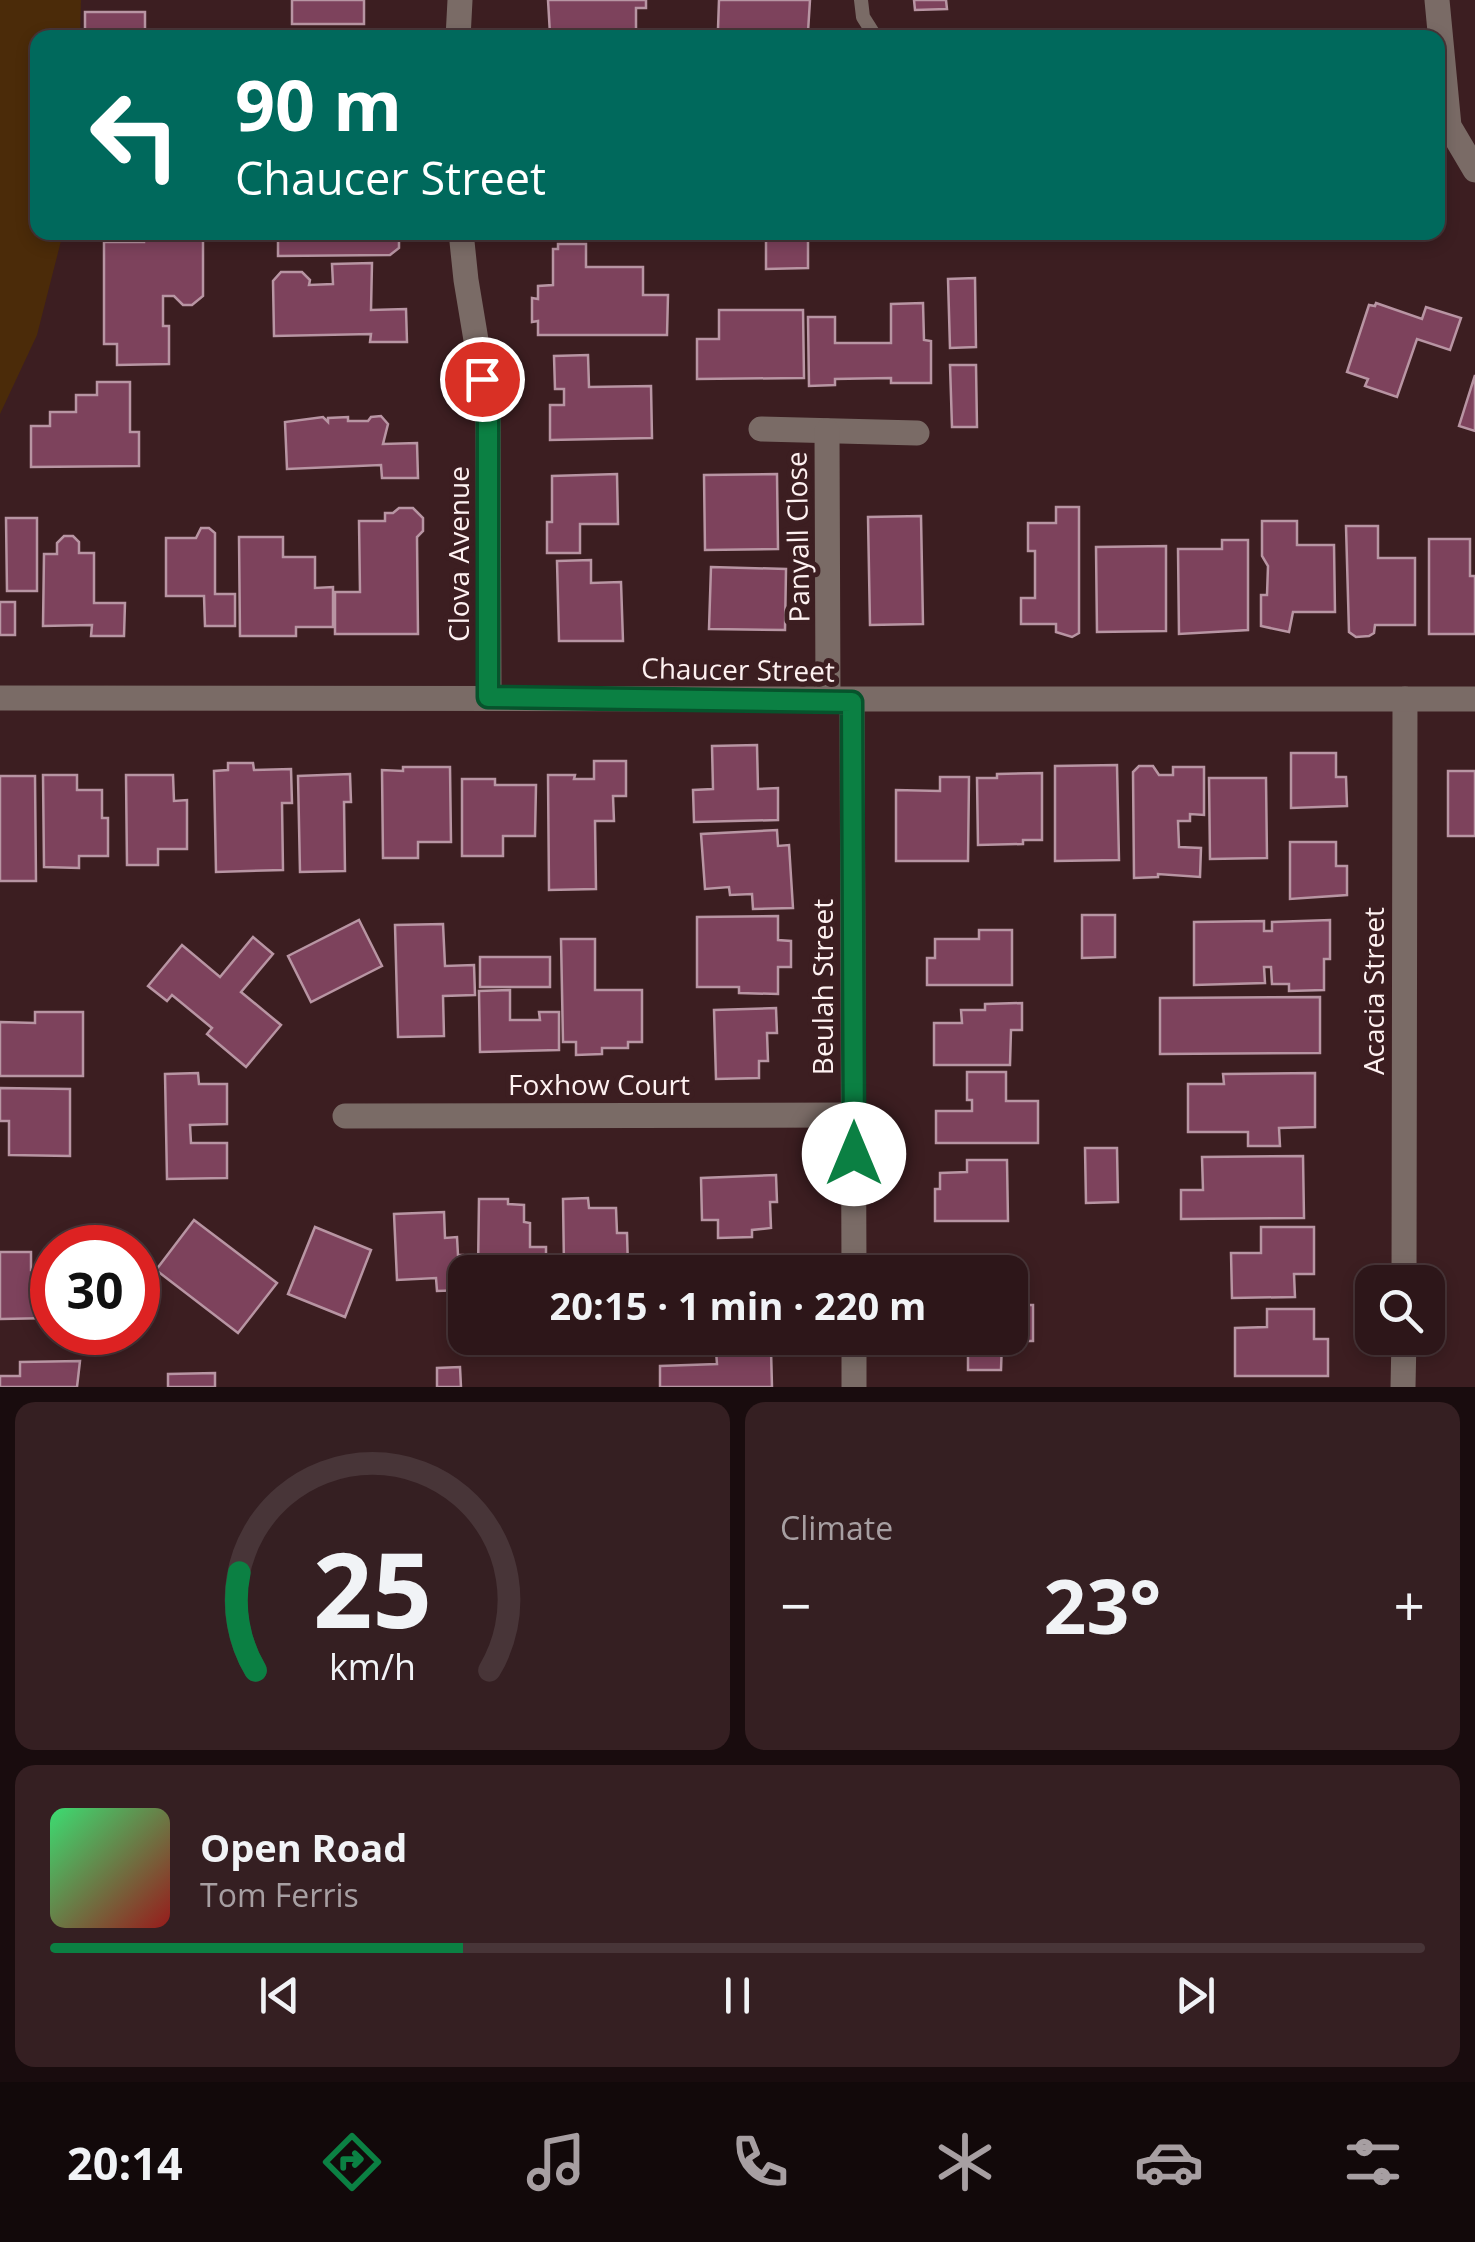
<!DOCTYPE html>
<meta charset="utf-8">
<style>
body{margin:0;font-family:"Open Sans",sans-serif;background:#351f22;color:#f1f3f6;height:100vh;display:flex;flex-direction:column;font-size:38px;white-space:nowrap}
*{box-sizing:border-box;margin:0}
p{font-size:32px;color:#a79fa2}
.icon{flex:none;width:55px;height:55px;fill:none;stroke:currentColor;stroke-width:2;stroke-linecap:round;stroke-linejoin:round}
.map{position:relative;height:1387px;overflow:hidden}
.side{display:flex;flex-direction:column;gap:15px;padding:15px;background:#190c0e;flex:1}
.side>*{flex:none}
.hud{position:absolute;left:30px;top:30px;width:1415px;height:210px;border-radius:20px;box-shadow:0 5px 15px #0003,0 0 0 2px #483538;background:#00695c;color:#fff;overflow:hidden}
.fabs{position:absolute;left:1355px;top:1265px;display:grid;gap:20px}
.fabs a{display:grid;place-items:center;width:90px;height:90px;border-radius:20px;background:#2d1619;box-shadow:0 5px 15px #0003,0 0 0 2px #483538;font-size:50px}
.speed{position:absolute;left:30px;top:1225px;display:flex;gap:20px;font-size:50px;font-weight:700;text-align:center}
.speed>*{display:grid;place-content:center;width:130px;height:130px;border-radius:50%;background:#2d1619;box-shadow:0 5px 15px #0003,0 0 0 2px #483538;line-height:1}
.speed .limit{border:15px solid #d22;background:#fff;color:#111}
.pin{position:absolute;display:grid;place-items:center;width:85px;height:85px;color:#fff;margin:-42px;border:5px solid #fff;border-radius:50%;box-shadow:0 2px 10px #0007}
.me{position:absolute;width:110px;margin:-55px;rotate:0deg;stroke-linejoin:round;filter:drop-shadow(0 0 8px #0008)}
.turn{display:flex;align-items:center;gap:35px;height:210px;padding:0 40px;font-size:45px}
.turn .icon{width:130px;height:130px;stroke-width:2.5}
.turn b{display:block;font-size:70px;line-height:85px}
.big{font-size:75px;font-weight:700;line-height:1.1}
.side .widget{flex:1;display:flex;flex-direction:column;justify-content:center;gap:15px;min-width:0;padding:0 35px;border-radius:20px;background:#351f22}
.side .dial{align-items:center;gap:0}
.dial svg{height:260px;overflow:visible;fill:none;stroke:#483538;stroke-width:7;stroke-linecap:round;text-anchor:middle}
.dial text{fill:#f1f3f6;stroke:none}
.song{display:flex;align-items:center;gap:30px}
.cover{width:120px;height:120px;border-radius:15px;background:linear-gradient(135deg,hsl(140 70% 55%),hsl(0 70% 35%))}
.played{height:10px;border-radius:5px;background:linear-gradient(90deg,#0b8043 30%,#483538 30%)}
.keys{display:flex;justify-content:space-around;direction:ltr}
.heat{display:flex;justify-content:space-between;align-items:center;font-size:55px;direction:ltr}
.side .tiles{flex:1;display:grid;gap:15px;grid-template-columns:1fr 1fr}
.widget:last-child{grid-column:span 2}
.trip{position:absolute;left:448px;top:1255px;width:580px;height:100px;border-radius:20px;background:#2d1619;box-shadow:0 5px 15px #0003,0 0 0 2px #483538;font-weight:700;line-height:100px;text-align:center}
.tab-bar{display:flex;height:160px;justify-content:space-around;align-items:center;background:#12090a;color:#a79fa2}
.tab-bar .icon{width:70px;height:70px}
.tab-bar .current{color:#0b8043}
.tab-bar b{font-size:45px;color:#f1f3f6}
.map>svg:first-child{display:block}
.green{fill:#4b2b09}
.building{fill:#7d425c;stroke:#b895a3;stroke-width:2.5}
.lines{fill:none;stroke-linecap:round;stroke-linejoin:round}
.service{stroke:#7a6b66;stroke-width:14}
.minor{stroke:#7a6b66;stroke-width:25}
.tertiary{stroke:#7a6b66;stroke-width:25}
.route-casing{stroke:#07532c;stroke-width:25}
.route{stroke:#0b8043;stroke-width:18}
.labels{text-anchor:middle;stroke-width:10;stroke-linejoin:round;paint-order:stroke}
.street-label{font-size:28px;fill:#fef1f1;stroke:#3c1e21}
</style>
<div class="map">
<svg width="1475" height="1387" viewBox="0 0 1475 1387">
<rect width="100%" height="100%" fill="#3c1e21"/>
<polygon class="green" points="0,0 81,0 80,37 38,38 38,232 63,233 37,335 0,414"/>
<g class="building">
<rect x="292" y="0" width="72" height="24"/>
<polygon points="548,0 646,0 646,8 636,8 636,35 550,34"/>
<polygon points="719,0 810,0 808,32 718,29"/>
<polygon points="914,0 946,0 947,9 915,10"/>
<rect x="85" y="12" width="60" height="26"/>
<polygon points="144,232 203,232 203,296 192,305 183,305 174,296 163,296 163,326 169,326 169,364 117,365 117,344 104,344 104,242 144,242"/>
<polygon points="278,232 395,232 399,236 399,248 390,255 278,256"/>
<rect x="525" y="232" width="107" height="5"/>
<polygon points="766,232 808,232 808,268 766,269"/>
<polygon points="558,244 586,244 586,267 643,267 643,295 668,295 667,335 538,335 538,321 532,322 532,298 538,299 538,286 553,285 553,249 558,249"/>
<polygon points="372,263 371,310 406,309 407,342 370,342 371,334 274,336 273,281 281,272 302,272 310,280 309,285 333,284 332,264"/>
<polygon points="975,278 976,347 950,348 948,279"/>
<polygon points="923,303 924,340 931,341 931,383 891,383 891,378 835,379 835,385 809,386 808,317 835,317 835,343 891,343 891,304"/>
<polygon points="1376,303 1422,319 1426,307 1461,318 1450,350 1417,339 1397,397 1365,386 1368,379 1347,372 1369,305 1375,306"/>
<polygon points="719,310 803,310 804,378 697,379 697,339 719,339"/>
<polygon points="588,355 589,387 651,386 652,438 550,440 550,405 564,405 564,389 555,389 554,356"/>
<polygon points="950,365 976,365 977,427 952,427"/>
<polygon points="1475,375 1475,431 1459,426"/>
<polygon points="97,382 130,382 130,432 139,432 139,466 31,467 31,426 50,426 50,412 76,412 76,395 97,395"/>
<polygon points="381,416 388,424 383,444 417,443 418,478 382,478 381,465 287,469 285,422 323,417 328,422 328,418 348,417 348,421 368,421 371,417"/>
<polygon points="617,474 618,524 580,524 580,553 547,553 547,522 552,522 552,476"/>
<polygon points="777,474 778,549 705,550 704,475"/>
<polygon points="1056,507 1079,507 1079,633 1072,637 1056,632 1056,624 1021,624 1021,598 1035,598 1035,551 1028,551 1028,523 1056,523"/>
<polygon points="399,508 413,508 423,518 423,531 417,537 418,634 335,634 335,592 360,592 359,521 385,521 385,513 393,513"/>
<polygon points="921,516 923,624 870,625 868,517"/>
<polygon points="6,518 37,518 37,591 7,591"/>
<polygon points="1262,521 1297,521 1297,545 1334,545 1335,612 1293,612 1289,632 1261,626 1261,595 1267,595 1268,566 1262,556"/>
<polygon points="1346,526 1378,526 1378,558 1415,558 1415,625 1375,625 1374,633 1369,636 1356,637 1349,632"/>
<polygon points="201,528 209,528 215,533 215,594 235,594 235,626 205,626 204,596 166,596 166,538 196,538"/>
<polygon points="64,536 73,536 79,542 79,553 94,553 94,603 125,603 124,636 91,636 92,625 43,626 44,554 57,554 57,543"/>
<polygon points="239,537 283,537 283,557 315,557 315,588 333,587 333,627 296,627 296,636 240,636"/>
<polygon points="1429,539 1470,539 1470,576 1475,576 1475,634 1429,634"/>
<polygon points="1222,540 1248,540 1248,630 1179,634 1178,549 1222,549"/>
<polygon points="1166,546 1166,631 1097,632 1096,547"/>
<polygon points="591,560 591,583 621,582 623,641 559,641 557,561"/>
<polygon points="711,567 786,569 785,630 709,629"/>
<rect x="0" y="602" width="15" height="33"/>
<polygon points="757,745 758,789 778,788 778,820 694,822 693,790 713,789 712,746"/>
<polygon points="1291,753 1336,753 1336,777 1346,777 1347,806 1291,808"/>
<polygon points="594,761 626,761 626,796 613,796 614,821 595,821 596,889 549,890 548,775 575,775 574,779 594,779"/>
<polygon points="228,763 253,763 254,770 291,769 292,803 282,803 283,870 216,872 214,771 228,770"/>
<polygon points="1117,765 1119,860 1055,861 1055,766"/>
<polygon points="1139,766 1153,766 1159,775 1173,775 1173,767 1204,767 1204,815 1190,814 1190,821 1178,821 1179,847 1201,848 1200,877 1158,874 1158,877 1134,878 1133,772"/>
<polygon points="403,767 450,767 451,842 418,842 418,858 383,858 382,770 403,771"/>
<rect x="1448" y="771" width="27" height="65"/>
<polygon points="1042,773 1042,840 1023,840 1023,844 978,845 977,778 997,778 997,774"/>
<polygon points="350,774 351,802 344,802 345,871 300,872 298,776"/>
<polygon points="43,775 77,775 77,790 102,790 102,818 108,818 108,856 79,856 79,868 44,867"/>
<polygon points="126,775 173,775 174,801 187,800 187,849 158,849 158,865 127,865"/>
<polygon points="0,776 35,776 36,881 0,881"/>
<polygon points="940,777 969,777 968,861 896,861 896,790 940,791"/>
<polygon points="1209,778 1266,778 1267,858 1210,859"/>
<polygon points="462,779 495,779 495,785 536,785 535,836 503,836 503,856 462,856"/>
<polygon points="777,830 778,846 789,845 793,908 753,909 752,894 730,895 729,887 705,889 701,834"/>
<polygon points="1290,842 1336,842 1336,866 1347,866 1347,895 1290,899"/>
<polygon points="1082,915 1115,915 1115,957 1082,958"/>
<polygon points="778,916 778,940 791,941 791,967 778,967 778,994 739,993 739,987 697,987 697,917"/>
<polygon points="359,920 382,966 311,1002 288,956"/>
<polygon points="1330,920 1330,959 1324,959 1324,990 1289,991 1289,984 1272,984 1271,967 1264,967 1265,983 1194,985 1194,922 1264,921 1264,931 1272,931 1272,922"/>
<polygon points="443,924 445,966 474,965 475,995 443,996 444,1036 398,1037 395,925"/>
<polygon points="979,930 1012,930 1012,985 927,985 927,958 935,958 935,939 979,939"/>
<polygon points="253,937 273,954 241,992 281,1025 246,1067 207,1034 212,1028 172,995 167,1001 148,986 182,945 220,977"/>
<polygon points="561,939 595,939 595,990 642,990 642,1042 628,1042 628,1048 602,1048 602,1054 576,1055 576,1042 563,1042"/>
<rect x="480" y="957" width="70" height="30"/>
<polygon points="510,990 510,1020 540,1020 539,1012 559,1012 559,1050 480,1052 479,991"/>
<polygon points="1320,997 1320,1053 1160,1054 1160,998"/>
<polygon points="1022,1003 1022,1030 1011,1030 1010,1065 934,1065 934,1023 962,1023 961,1010 985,1010 985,1004"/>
<polygon points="776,1008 777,1033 767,1033 768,1061 759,1061 759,1078 716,1079 714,1010"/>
<polygon points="35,1012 83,1012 83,1076 0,1076 0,1022 35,1023"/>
<polygon points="967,1072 1006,1072 1006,1101 1038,1101 1038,1143 936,1143 936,1111 972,1111 972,1100 967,1100"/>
<polygon points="198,1073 199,1084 227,1084 227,1124 190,1125 191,1143 227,1143 227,1178 167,1179 165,1074"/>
<polygon points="1315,1073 1315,1127 1279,1128 1280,1146 1248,1146 1248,1132 1188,1132 1188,1084 1224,1084 1223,1074"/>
<polygon points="0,1088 70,1089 70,1156 9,1155 9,1121 0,1121"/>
<polygon points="1085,1148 1117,1148 1118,1202 1086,1203"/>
<polygon points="1303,1156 1304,1218 1181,1219 1181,1190 1203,1190 1202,1157"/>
<polygon points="967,1160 1007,1160 1008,1221 935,1221 935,1189 940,1189 940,1173 967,1172"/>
<polygon points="776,1175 777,1202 770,1202 771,1228 752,1230 752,1237 718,1238 718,1220 702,1220 701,1178"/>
<polygon points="588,1198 589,1208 616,1208 617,1233 627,1233 628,1267 564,1267 563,1199"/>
<polygon points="479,1199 508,1199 508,1204 524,1205 524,1222 530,1223 530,1247 546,1247 546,1272 478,1272"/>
<polygon points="444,1212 445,1238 457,1237 458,1255 463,1255 465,1290 437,1291 436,1278 397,1280 394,1214"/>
<polygon points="194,1220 277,1283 238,1333 156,1270"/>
<polygon points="315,1227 371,1250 345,1317 288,1294"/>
<polygon points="1261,1227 1314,1227 1314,1274 1294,1274 1295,1297 1232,1298 1231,1253 1261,1253"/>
<polygon points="0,1252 31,1252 31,1270 52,1270 52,1318 0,1319"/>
<polygon points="713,1258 770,1258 770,1272 714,1272"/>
<polygon points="1010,1305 1033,1305 1033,1341 1002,1341 1001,1370 968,1370 968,1341 924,1341 924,1338 1010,1338"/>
<polygon points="1267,1309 1314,1309 1314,1339 1328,1339 1328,1376 1235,1376 1235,1328 1267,1327"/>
<polygon points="771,1350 772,1387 660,1387 660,1366 717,1364 716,1351"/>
<polygon points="80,1361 77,1387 0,1387 0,1376 20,1376 20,1362"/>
<polygon points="460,1367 461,1387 437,1387 437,1368"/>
<polygon points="215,1373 215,1387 168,1387 168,1374"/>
</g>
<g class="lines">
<polyline class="service" points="861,0 863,17 875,36"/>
<g class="minor">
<polyline points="1437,0 1449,126 1475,170"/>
<polyline points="458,38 460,0"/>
<polyline points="461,232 466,280 488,412 489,697"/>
<polyline points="761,429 917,433"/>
<polyline points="827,431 828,701"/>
<polyline points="852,702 854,1272"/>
<polyline points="345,1116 854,1115"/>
<polyline points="1404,1282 1405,699"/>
<polyline points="854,1338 854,1387"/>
<polyline points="1403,1387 1404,1338"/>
</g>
<path class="tertiary" d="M 0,698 C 492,697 983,701 1475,699"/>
</g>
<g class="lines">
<defs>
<polyline id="route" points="482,379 488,412 488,697 852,702 854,1154"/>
</defs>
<use href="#route" class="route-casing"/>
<use href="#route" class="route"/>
</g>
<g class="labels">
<g class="street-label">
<text transform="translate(798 537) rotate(-91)" y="10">Panyall Close</text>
<text transform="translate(459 554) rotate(-90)" y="10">Clova Avenue</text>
<text transform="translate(738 670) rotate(1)" y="10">Chaucer Street</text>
<text transform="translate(823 987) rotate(-90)" y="10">Beulah Street</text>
<text transform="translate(1374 991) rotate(-90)" y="10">Acacia Street</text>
<text x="599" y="1095">Foxhow Court</text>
</g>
</g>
</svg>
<div class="fabs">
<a><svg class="icon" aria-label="search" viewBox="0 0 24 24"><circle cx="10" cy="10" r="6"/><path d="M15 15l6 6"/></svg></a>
</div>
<div class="speed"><div class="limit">30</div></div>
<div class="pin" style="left:482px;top:379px;background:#d93025"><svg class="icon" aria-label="arrive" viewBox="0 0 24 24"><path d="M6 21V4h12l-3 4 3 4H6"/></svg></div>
<svg class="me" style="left:854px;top:1154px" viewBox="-20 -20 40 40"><circle r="19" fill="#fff"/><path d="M0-13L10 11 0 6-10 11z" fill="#0b8043"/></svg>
<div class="trip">20:15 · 1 min · 220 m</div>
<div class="hud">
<div class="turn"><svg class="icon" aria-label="left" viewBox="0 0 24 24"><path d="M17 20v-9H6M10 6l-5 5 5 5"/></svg><div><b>90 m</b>Chaucer Street</div></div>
</div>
</div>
<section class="side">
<div class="tiles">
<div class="widget dial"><svg viewBox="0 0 100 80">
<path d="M14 69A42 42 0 1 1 86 69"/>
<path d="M14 69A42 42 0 0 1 9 39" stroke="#0b8043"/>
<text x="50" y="56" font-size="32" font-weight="700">25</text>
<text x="50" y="72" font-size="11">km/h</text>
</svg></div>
<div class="widget"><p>Climate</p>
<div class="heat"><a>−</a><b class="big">23°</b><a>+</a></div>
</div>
<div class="widget">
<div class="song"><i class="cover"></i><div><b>Open Road</b><p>Tom Ferris</p></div></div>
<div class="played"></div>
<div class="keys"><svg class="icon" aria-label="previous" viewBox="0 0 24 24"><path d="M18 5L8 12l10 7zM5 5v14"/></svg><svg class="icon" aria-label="pause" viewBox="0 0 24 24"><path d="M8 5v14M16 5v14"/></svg><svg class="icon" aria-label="next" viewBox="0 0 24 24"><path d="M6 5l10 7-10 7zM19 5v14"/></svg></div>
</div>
</div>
</section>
<nav class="tab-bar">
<b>20:14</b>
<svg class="icon current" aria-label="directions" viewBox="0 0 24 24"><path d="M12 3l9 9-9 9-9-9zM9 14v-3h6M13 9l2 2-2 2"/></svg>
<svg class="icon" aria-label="music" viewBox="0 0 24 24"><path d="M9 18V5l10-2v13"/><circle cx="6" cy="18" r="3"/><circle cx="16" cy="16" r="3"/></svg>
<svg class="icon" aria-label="phone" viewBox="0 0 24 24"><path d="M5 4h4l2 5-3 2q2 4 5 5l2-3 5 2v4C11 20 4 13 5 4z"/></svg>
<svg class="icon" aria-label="climate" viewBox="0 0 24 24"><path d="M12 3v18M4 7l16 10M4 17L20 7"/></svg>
<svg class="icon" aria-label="car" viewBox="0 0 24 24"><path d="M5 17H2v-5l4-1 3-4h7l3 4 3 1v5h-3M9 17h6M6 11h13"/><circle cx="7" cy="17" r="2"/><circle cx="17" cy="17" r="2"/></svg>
<svg class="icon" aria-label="filters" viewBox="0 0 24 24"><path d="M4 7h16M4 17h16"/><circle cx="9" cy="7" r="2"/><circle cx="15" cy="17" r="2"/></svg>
</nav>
